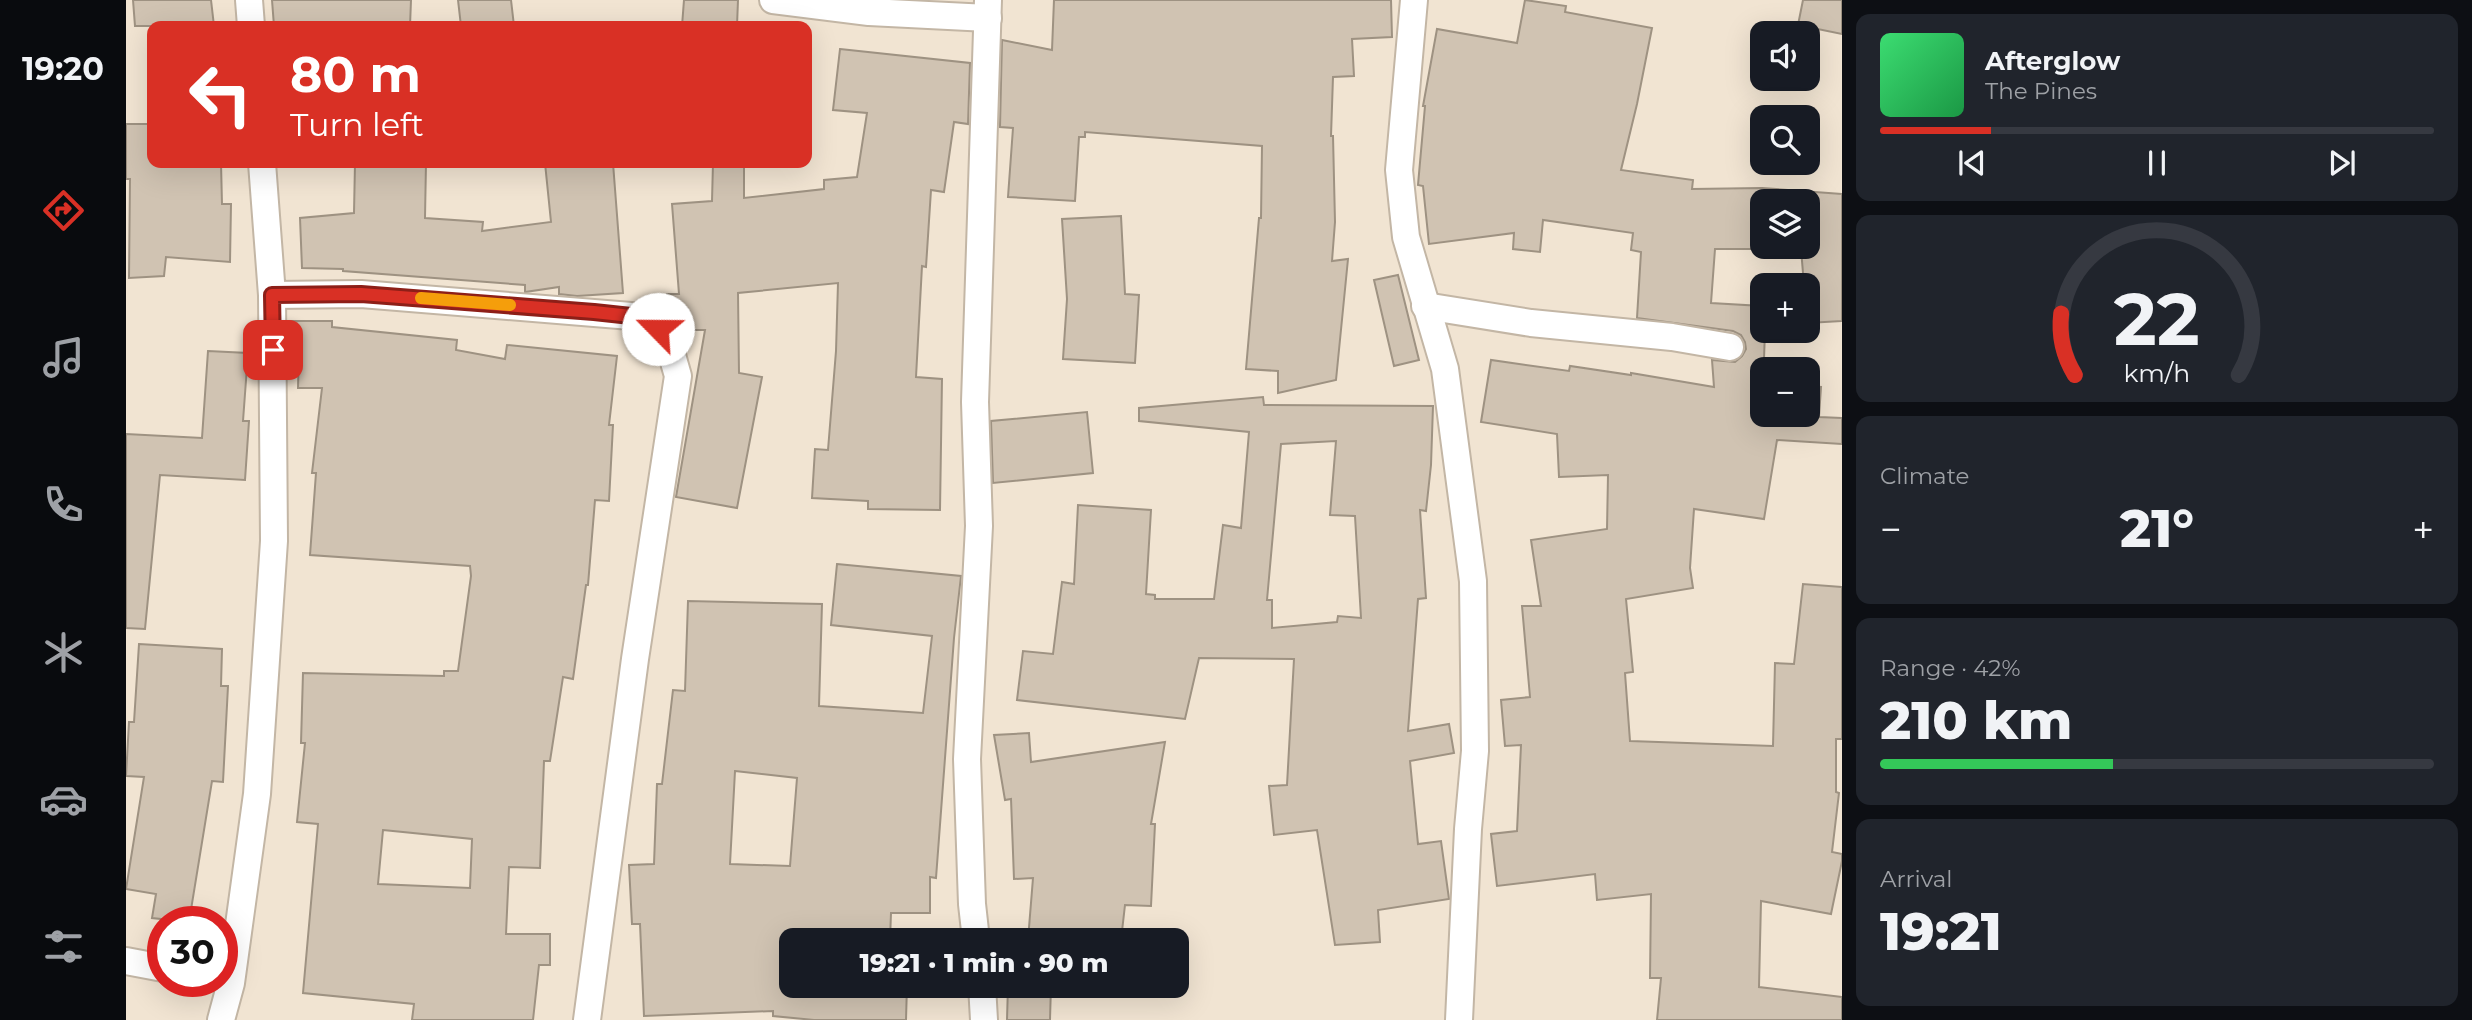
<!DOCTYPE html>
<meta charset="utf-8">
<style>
body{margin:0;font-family:Montserrat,sans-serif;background:#20242c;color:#f1f3f6;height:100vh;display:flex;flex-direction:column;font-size:26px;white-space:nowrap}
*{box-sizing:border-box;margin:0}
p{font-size:23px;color:#9ea1a6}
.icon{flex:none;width:38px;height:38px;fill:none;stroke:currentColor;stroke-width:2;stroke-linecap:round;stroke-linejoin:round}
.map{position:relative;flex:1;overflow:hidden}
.panel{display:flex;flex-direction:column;gap:14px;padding:14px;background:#0d0f14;width:630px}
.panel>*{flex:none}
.guide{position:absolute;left:21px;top:21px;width:665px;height:147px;border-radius:14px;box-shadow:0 7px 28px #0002;background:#d93025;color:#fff;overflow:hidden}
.fabs{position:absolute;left:1624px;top:21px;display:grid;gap:14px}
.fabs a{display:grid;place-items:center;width:70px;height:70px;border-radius:14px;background:#171b24;box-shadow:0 7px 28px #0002;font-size:35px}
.speed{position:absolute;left:21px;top:906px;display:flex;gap:14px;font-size:35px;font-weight:700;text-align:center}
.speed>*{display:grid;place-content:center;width:91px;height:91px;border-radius:50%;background:#171b24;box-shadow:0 7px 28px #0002;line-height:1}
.speed .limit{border:10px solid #d22;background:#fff;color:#111}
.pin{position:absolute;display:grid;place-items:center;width:60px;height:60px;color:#fff;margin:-30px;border-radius:14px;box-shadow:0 4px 10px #0006}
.me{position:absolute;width:77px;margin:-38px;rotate:293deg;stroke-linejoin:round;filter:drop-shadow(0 0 5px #0008)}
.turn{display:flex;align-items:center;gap:24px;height:147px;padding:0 28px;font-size:32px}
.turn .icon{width:91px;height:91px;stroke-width:2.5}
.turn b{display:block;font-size:49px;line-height:60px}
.big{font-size:52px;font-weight:800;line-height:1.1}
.panel .tile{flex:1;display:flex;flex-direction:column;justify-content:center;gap:10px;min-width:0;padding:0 24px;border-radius:14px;background:#20242c}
.panel .dial{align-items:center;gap:0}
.dial svg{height:182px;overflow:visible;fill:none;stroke:#363941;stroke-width:7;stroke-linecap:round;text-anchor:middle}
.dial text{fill:#f1f3f6;stroke:none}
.song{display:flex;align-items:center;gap:21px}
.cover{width:84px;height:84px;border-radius:10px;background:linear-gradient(135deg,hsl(140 70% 55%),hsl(140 70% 35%))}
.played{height:7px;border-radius:4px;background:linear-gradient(90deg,#d93025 20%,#363941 20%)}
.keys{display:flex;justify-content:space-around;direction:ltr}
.heat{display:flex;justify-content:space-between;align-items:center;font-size:38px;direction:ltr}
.charge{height:10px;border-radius:5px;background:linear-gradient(90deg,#34c759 42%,#363941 0)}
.trip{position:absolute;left:653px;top:928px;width:410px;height:70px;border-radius:14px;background:#171b24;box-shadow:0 7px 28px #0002;font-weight:800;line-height:70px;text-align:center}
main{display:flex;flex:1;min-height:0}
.dock{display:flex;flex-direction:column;width:126px;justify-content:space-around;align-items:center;background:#090b0e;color:#9ea1a6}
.dock .icon{width:49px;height:49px}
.dock .current{color:#d93025}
.dock b{font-size:32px;color:#f1f3f6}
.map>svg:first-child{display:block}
.building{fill:#d0c3b2;stroke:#9e9282;stroke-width:2;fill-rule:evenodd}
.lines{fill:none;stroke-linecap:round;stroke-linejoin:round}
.street-casing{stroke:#c3b6a5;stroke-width:30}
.street{stroke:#fff;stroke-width:26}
.route-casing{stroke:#8d1f18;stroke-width:18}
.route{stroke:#d93025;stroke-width:12}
.slow{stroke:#f59e0b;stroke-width:12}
</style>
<main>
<nav class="dock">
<b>19:20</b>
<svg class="icon current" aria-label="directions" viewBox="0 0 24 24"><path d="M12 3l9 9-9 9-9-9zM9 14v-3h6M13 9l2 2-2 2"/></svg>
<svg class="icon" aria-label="music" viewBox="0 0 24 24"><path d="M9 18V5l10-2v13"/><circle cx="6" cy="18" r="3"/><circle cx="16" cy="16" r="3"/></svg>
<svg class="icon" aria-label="phone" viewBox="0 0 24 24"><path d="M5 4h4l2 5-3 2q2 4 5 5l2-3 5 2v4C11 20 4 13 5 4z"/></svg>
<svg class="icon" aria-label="climate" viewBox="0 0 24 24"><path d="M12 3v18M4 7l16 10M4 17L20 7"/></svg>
<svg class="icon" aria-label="car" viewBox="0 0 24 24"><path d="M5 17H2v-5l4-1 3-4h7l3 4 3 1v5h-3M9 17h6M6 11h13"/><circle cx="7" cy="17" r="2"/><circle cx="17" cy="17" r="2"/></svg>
<svg class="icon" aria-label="filters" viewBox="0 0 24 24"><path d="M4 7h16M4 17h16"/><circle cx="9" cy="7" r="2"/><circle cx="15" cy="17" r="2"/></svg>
</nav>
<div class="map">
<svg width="1716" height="1020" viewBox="0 0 1716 1020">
<rect width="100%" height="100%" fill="#f1e4d2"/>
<g class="building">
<polygon points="7,0 85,0 88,26 9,26"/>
<polygon points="146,0 285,0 284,26 148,26"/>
<polygon points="332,0 385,0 388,26 335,26"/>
<polygon points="558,0 612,0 611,26 556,26"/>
<polygon points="928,0 1265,0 1266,37 1226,39 1228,76 1207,77 1205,136 1207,136 1209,222 1206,261 1222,259 1210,380 1152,393 1152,371 1120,369 1133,218 1135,218 1136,146 959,132 959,137 953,137 949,201 882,197 887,128 874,127 876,40 926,50"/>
<path d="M 1399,0 L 1440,6 L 1439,12 L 1526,28 L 1511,104 L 1495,170 L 1567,180 L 1566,189 L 1636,188 L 1716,194 L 1716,321 L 1682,323 L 1682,285 L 1678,285 L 1675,249 L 1589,249 L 1585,303 L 1636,306 L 1636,331 L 1639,331 L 1636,415 L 1682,415 L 1682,386 L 1695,387 L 1693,417 L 1716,418 L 1716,444 L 1651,440 L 1638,519 L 1568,509 L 1564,568 L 1567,588 L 1500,599 L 1507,672 L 1499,673 L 1504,741 L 1647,746 L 1649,663 L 1668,664 L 1677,584 L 1716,587 L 1716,739 L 1710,739 L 1710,792 L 1713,793 L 1706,852 L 1716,854 L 1716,861 L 1705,914 L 1635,901 L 1633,987 L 1716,997 L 1716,1020 L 1531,1020 L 1535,978 L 1524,978 L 1525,894 L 1471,900 L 1469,874 L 1371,886 L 1365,834 L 1391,831 L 1395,745 L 1379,746 L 1375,700 L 1404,697 L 1396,606 L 1415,606 L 1405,540 L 1481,529 L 1482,475 L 1433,477 L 1431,434 L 1355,422 L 1365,360 L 1443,371 L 1444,366 L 1505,375 L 1505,373 L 1588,387 L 1586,360 L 1609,362 L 1616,356 L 1620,349 L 1619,342 L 1615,335 L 1607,331 L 1511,318 L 1515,252 L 1505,250 L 1507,233 L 1417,220 L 1414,252 L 1387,249 L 1388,233 L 1303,244 L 1297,186 L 1292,185 L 1299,106 L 1297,106 L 1311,29 L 1391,43 ZM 1636,201 L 1682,201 L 1682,247 L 1636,247 Z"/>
<polygon points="1677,0 1716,0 1716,34 1672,25"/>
<polygon points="714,49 844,63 842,124 828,122 818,192 805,190 800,267 796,266 790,377 816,379 814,510 742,509 742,501 686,498 689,449 702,450 710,351 712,283 612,293 613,373 636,377 611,508 550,497 579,330 551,330 542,317 541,294 553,294 546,204 586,201 587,163 618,163 618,198 698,189 698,180 731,177 741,113 707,110"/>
<polygon points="0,124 26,124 26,163 95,163 96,204 105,204 104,262 40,257 38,276 3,278 4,179 0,179"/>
<polygon points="229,163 300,163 299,218 357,222 356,231 425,222 419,163 487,163 497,293 451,296 433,294 433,287 399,292 399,285 217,271 217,269 176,268 174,218 228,213"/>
<polygon points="995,216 999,294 1013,295 1009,363 937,359 941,299 936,219"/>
<polygon points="1272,275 1293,360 1268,366 1248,280"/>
<path d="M 162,321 L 206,321 L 206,327 L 331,340 L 330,350 L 379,359 L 381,345 L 491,356 L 483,425 L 487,425 L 483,501 L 469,500 L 462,585 L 460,585 L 447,679 L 437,677 L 424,761 L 418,761 L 414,868 L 383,867 L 380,934 L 424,934 L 424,965 L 413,965 L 407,1020 L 286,1020 L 288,1004 L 177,993 L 192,824 L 171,822 L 179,743 L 175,743 L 177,673 L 318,676 L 318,671 L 332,671 L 345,576 L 344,566 L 184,555 L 190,473 L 186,473 L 196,388 L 172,388 L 173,349 L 162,349 ZM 257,830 L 346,839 L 344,888 L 252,884 Z"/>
<polygon points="82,351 122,353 117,421 123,421 119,480 34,475 19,629 0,628 0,434 76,438"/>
<path d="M 1137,397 L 1138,405 L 1307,406 L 1305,465 L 1300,511 L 1294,510 L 1300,598 L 1292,599 L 1282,731 L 1323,724 L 1328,753 L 1284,761 L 1292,844 L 1315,841 L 1323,899 L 1252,910 L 1254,942 L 1209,945 L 1191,830 L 1148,835 L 1143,786 L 1161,785 L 1168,659 L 1073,658 L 1059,719 L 891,700 L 897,651 L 927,654 L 936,582 L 948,584 L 952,505 L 1025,510 L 1020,594 L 1029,595 L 1029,599 L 1088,599 L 1097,525 L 1115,528 L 1123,432 L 1013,421 L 1013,408 ZM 1210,441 L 1204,515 L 1229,516 L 1235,618 L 1212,616 L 1211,622 L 1146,628 L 1146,600 L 1141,600 L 1155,444 Z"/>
<polygon points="961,412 967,473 867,483 865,421"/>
<path d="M 711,564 L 835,576 L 828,638 L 810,878 L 804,877 L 804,913 L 765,913 L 764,940 L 665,940 L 665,985 L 781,985 L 780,1020 L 688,1020 L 647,1016 L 647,1011 L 518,1016 L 514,924 L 506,924 L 503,865 L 528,864 L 531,784 L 536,784 L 547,690 L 559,691 L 562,601 L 696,604 L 693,706 L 797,713 L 806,636 L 705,625 ZM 609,771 L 671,778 L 664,866 L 604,864 Z"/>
<polygon points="13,644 96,649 95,686 102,686 97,782 86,781 63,922 26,918 30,894 0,889 18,777 0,776 3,722 8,722"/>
<polygon points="903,733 905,762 1039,742 1025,824 1029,824 1025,906 999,905 995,940 902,940 907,878 888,879 885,799 879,800 868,735"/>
<polygon points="882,985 925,985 924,1020 881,1020"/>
</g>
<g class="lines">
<defs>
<g id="street">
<polyline points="123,0 125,26"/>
<polyline points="647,0 743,12 862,18"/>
<polyline points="1288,0 1273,170 1280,237 1319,369 1347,581 1349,751 1342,829 1333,1020"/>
<polyline points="136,163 146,295 235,294 505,316 532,329 544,348 552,376 509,659 461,1020"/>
<polyline points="1299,306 1405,323 1546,337 1604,347"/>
<polyline points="850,940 846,904 841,759 853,526 849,402 862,0"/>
<polyline points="0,961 37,968"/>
<polyline points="856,985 858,1020"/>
<polyline points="95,1020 105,983 131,794 148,541 146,295"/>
</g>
</defs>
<use href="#street" class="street-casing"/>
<use href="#street" class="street"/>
</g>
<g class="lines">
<defs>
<polyline id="route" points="147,350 146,295 235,294 468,312 505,316 532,329"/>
</defs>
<use href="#route" class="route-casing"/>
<use href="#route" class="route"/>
<polyline class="slow" points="295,298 384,305"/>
</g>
</svg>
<div class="fabs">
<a><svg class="icon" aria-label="sound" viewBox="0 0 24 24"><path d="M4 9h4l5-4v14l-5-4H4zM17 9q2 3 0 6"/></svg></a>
<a><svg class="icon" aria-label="search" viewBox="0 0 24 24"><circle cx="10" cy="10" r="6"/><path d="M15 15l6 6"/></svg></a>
<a><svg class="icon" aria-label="layers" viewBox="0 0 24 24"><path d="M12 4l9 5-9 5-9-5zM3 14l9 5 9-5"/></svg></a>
<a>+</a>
<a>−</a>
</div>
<div class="speed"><div class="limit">30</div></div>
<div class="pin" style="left:147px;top:350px;background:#d93025"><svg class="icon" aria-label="arrive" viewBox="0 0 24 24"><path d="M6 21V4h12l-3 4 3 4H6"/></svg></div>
<svg class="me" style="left:532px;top:329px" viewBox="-20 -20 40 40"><circle r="19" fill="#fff"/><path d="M0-13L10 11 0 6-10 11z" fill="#d93025"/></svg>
<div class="trip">19:21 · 1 min · 90 m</div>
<div class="guide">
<div class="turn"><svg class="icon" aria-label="left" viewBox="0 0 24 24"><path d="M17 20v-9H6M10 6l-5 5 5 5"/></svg><div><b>80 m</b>Turn left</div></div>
</div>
</div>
<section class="panel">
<div class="tile">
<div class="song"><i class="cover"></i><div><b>Afterglow</b><p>The Pines</p></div></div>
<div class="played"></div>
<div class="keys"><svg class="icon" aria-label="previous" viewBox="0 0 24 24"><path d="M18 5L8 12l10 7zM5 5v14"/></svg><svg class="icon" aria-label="pause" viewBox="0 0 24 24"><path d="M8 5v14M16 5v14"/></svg><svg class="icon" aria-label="next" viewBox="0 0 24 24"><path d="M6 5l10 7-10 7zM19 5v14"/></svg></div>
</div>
<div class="tile dial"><svg viewBox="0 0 100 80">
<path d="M14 69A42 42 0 1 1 86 69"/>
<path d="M14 69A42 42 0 0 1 8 42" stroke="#d93025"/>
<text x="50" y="56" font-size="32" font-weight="700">22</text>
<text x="50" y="72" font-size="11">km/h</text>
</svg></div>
<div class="tile"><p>Climate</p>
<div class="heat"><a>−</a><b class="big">21°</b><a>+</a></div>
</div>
<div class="tile"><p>Range · 42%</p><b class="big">210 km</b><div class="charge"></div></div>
<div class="tile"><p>Arrival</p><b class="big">19:21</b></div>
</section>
</main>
